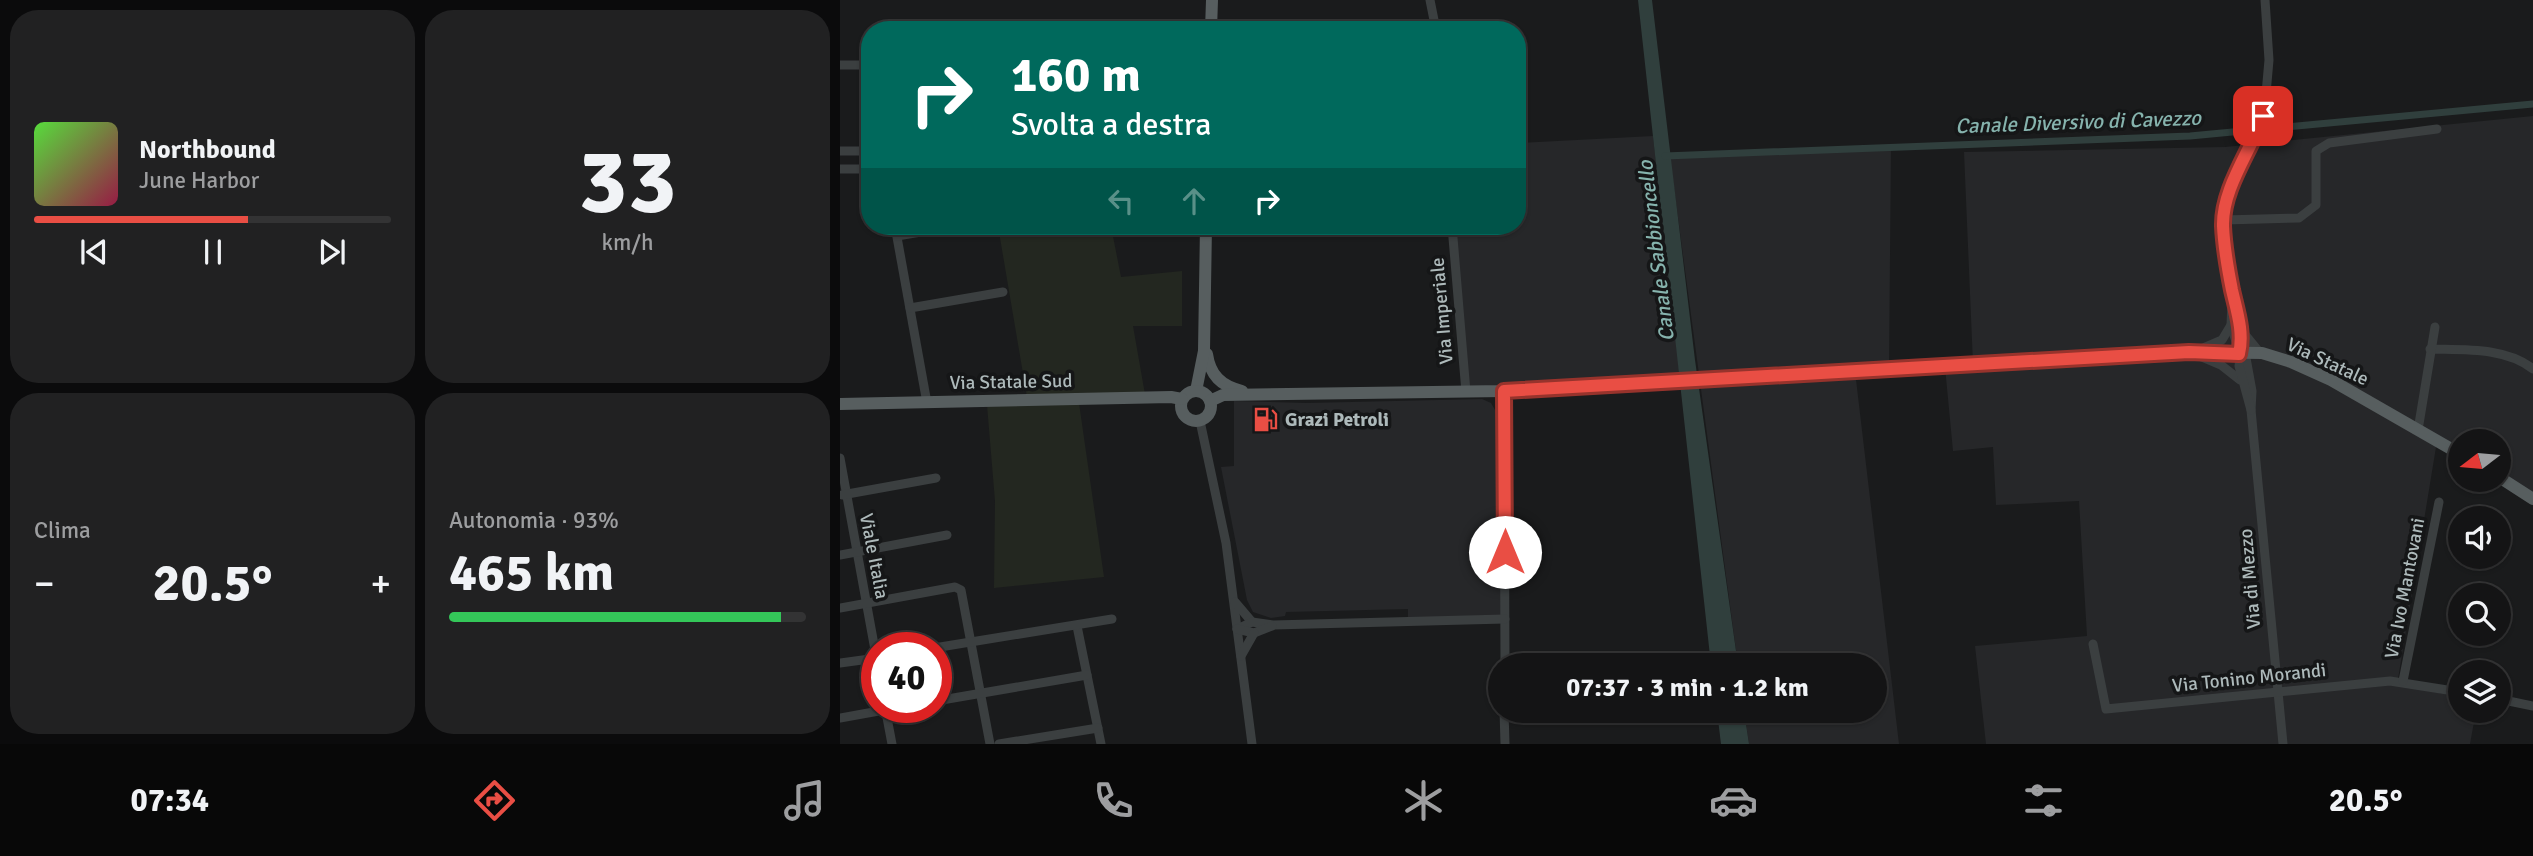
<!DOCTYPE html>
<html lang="it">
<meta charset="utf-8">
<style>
body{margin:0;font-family:Signika,sans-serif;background:#212122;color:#f1f3f6;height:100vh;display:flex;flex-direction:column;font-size:26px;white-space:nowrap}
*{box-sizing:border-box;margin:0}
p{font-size:23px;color:#9d9ea0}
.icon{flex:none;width:38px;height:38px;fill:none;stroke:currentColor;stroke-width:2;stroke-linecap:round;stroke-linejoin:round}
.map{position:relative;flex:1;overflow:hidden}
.drawer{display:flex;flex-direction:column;gap:10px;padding:10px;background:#0b0b0c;width:840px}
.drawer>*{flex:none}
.banner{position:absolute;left:21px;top:21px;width:665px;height:214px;border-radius:28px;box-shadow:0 2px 5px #0004,0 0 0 2px #333334;background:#00695c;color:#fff;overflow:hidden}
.needle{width:46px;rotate:254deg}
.buttons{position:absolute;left:1608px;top:429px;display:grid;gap:14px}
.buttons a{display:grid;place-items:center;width:63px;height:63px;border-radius:50%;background:#141415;box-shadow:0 2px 5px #0004,0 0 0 2px #333334;font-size:35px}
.speed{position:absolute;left:21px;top:632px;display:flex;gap:14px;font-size:35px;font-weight:700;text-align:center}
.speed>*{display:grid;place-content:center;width:91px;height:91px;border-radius:50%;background:#141415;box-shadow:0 2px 5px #0004,0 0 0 2px #333334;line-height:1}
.speed .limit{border:10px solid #d22;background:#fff;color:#111}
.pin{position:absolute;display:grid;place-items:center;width:60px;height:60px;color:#fff;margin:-30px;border-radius:14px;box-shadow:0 4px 10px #0006}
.me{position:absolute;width:77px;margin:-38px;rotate:0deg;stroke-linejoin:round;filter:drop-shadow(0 0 5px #0008)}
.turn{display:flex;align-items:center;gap:24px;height:147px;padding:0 35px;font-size:32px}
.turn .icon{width:91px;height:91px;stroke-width:2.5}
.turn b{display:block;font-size:49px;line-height:60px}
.lanes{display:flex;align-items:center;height:66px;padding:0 35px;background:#0003;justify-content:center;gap:35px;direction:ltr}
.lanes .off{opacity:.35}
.big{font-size:52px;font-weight:700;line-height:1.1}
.drawer .tile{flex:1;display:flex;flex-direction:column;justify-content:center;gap:10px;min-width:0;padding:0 24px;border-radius:28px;background:#212122}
.drawer .dial{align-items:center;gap:0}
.dial b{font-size:91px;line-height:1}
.song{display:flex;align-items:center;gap:21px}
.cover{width:84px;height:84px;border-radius:10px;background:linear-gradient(135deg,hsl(110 70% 55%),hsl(340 70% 35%))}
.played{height:7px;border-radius:4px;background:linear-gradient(90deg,#e94e44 60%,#333334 60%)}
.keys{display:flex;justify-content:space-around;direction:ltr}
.heat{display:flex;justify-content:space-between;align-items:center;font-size:38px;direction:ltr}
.charge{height:10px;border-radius:5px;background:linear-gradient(90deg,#34c759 93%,#333334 0)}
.drawer .tiles{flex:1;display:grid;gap:10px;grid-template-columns:repeat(2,1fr)}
.trip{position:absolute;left:648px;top:653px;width:399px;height:70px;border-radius:35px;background:#141415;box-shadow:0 2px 5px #0004,0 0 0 2px #333334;font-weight:700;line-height:70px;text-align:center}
.dock{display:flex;height:112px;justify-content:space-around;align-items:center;background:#080808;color:#9d9ea0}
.dock .icon{width:49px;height:49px}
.dock .active{color:#e94e44}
.dock b{font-size:32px;color:#f1f3f6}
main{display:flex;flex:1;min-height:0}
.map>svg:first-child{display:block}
.built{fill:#262729}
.green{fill:#232720}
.water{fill:#303f3d}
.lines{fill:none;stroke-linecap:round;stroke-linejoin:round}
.canal{stroke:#303f3d;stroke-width:7}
.minor{stroke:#3b3f40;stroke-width:9}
.major{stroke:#575e5f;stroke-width:12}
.route-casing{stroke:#97332c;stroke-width:18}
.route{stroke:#e94e44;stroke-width:12}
.labels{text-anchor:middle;stroke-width:7;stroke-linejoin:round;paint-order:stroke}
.street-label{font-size:19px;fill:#adb9ba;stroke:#151617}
.poi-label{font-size:19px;font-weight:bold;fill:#adb9ba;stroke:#151617;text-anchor:start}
.water-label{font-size:21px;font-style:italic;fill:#86b3ad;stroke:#151617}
</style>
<main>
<section class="drawer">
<div class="tiles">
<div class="tile">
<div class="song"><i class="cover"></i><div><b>Northbound</b><p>June Harbor</p></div></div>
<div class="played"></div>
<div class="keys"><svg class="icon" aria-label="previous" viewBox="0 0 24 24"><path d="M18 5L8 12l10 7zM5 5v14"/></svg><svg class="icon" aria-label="pause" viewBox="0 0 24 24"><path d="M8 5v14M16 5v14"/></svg><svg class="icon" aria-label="next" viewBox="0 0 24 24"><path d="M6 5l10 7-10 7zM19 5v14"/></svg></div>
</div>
<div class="tile dial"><b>33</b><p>km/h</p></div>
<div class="tile"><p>Clima</p>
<div class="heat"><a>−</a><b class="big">20.5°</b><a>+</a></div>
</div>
<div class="tile"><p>Autonomia · 93%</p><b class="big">465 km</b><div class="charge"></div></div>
</div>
</section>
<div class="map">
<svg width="1693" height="744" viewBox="0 0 1693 744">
<rect width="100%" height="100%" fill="#1a1b1c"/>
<g class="built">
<polygon points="1693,116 1693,499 1659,477 1659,441 1620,441 1620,454 1597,441 1557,685 1620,697 1620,710 1636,711 1630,744 1146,744 1135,646 1247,636 1239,501 1156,505 1153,447 1113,451 1105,367 1133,364 1124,152 1385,147"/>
<polygon points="813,136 840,377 624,387 609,226 677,226 677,143"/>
<polygon points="1051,145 1049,367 1015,371 1059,744 909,744 904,711 1034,710 1034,665 898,665 830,158"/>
<polygon points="642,399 651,403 658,415 662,615 568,618 568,609 446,612 445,616 431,618 413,612 407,600 381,467 394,466 394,401 467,403"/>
</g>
<polygon class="green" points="158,226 271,226 281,277 342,271 342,326 293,326 306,400 239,403 264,577 154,588 155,501 147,405 188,403"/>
<g class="water">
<polygon points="798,0 812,0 855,360 898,665 871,665"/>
<polygon points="877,711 904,711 909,744 881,744"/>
</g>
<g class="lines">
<polyline class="canal" points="825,156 1350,136 1693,104"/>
<g class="minor">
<polyline points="590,0 596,30"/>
<polyline points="0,65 30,65"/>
<polyline points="0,151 30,151"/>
<polyline points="0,169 30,169"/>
<polyline points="1384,220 1459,218 1476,205 1476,151 1489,143 1597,129"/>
<polyline points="55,226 87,403"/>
<polyline points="612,226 626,392"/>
<polyline points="57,236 117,226"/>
<polyline points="1392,301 1391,325 1399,352"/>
<polyline points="70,308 163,292"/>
<polyline points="1403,332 1421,354"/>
<polyline points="1361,349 1382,340 1391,325"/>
<path d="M 1590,349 C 1623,350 1666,347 1693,369"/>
<polyline points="1355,354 1381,365 1400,380"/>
<polyline points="1399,354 1406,358 1412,391 1411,410 1443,744"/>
<polyline points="664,391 665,665"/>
<polyline points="1411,410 1399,366 1402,341 1388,265 1383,225 1392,186 1415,140 1425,105 1429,60 1425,0"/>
<polyline points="360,421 386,543 412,744"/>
<polyline points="1578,430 1595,327"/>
<polyline points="0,458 37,661"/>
<polyline points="2,495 96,478"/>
<polyline points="0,555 107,535"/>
<polyline points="395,602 412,622"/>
<polyline points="0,608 115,587 121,590 150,744"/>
<polyline points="237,626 261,744"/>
<polyline points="397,629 412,622 433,625 665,619"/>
<polyline points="397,629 414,633 432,626"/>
<polyline points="1253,644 1266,709 1550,681 1620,692"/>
<polyline points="94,648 272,619"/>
<polyline points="401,656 414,633"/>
<polyline points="0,663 37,658"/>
<polyline points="1563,681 1599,502"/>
<polyline points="1659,699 1693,706"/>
<polyline points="96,701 247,675"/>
<polyline points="45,707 52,744"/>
<polyline points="664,710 665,744"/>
<polyline points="0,718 61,707"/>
<polyline points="159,744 258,728"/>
</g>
<g class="major">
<polyline points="371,30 372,0"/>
<path d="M 367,354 C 370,375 381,386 402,391"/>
<polyline points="356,391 364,351 366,226"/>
<circle cx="356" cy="406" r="15"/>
<polyline points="370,401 383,395 664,391 1349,352 1422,353 1451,362 1491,380 1620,454"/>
<polyline points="0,404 331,397 342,399"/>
<polyline points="1659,477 1693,499"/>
</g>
</g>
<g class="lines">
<defs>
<path id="route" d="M 665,552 L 664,391 L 1349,352 L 1399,354 C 1404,332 1397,312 1392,290 C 1388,270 1384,248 1383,226 C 1382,188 1411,151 1423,116"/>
</defs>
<use href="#route" class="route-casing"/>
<use href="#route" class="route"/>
</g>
<defs>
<symbol id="fuel-bare" viewBox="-9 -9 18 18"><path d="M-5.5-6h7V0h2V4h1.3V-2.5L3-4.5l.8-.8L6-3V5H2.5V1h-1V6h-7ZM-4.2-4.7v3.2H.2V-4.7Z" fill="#e94e44" stroke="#151617" stroke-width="2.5" paint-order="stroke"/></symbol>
</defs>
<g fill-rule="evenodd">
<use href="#fuel-bare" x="408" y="402" width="35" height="35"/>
</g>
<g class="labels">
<g class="street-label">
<text transform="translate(601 311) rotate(-95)" y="7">Via Imperiale</text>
<text transform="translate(1488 361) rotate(25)" y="7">Via Statale</text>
<text transform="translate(171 381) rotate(-1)" y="7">Via Statale Sud</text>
<text transform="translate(35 556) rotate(79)" y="7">Viale Italia</text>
<text transform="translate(1409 579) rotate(-95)" y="7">Via di Mezzo</text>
<text transform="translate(1564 588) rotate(-79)" y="7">Via Ivo Mantovani</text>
<text transform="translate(1409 677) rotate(-6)" y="7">Via Tonino Morandi</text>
</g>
<g class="poi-label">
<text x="445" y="426">Grazi Petroli</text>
</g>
<g class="water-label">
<text transform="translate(1238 122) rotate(-2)" y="7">Canale Diversivo di Cavezzo</text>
<text transform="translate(816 251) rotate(-97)" y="7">Canale Sabbioncello</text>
</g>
</g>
</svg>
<div class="buttons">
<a><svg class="needle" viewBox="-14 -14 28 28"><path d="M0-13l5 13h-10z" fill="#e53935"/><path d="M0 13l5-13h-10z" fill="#9d9ea0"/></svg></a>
<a><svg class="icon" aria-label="sound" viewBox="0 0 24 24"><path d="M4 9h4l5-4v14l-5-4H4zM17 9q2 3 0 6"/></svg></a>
<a><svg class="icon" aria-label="search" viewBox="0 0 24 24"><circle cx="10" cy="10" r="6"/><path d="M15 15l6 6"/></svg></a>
<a><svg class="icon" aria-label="layers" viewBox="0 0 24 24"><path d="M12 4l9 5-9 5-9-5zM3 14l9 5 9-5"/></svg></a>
</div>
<div class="speed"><div class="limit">40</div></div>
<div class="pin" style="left:1423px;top:116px;background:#d93025"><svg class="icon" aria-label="arrive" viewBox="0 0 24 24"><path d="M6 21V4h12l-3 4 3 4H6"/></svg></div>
<svg class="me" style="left:665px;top:552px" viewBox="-20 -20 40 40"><circle r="19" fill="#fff"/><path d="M0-13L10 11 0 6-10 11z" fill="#e94e44"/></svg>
<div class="trip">07:37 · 3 min · 1.2 km</div>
<div class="banner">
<div class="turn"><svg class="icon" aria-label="right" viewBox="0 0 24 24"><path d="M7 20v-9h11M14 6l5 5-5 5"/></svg><div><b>160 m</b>Svolta a destra</div></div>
<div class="lanes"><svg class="icon off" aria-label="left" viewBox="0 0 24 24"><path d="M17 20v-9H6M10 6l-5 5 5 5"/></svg><svg class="icon off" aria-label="ahead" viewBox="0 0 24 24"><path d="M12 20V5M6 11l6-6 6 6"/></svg><svg class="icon" aria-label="right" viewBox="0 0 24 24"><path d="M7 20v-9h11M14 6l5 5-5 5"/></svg></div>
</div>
</div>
</main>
<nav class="dock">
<b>07:34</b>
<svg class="icon active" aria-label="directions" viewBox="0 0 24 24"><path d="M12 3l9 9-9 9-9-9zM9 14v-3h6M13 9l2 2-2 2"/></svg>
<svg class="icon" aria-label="music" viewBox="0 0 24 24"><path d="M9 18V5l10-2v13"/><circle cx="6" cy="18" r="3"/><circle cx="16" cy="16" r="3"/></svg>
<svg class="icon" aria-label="phone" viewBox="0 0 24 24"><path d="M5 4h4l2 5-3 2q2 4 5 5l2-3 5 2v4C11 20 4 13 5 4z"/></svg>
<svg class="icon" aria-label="climate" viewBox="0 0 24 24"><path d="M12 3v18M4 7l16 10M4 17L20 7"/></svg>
<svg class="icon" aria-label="car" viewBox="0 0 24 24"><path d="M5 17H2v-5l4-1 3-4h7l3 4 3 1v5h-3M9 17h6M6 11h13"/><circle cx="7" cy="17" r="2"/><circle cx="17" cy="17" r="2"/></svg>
<svg class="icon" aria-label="filters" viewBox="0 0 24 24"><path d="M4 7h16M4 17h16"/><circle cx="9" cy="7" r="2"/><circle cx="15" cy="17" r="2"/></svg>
<b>20.5°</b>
</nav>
